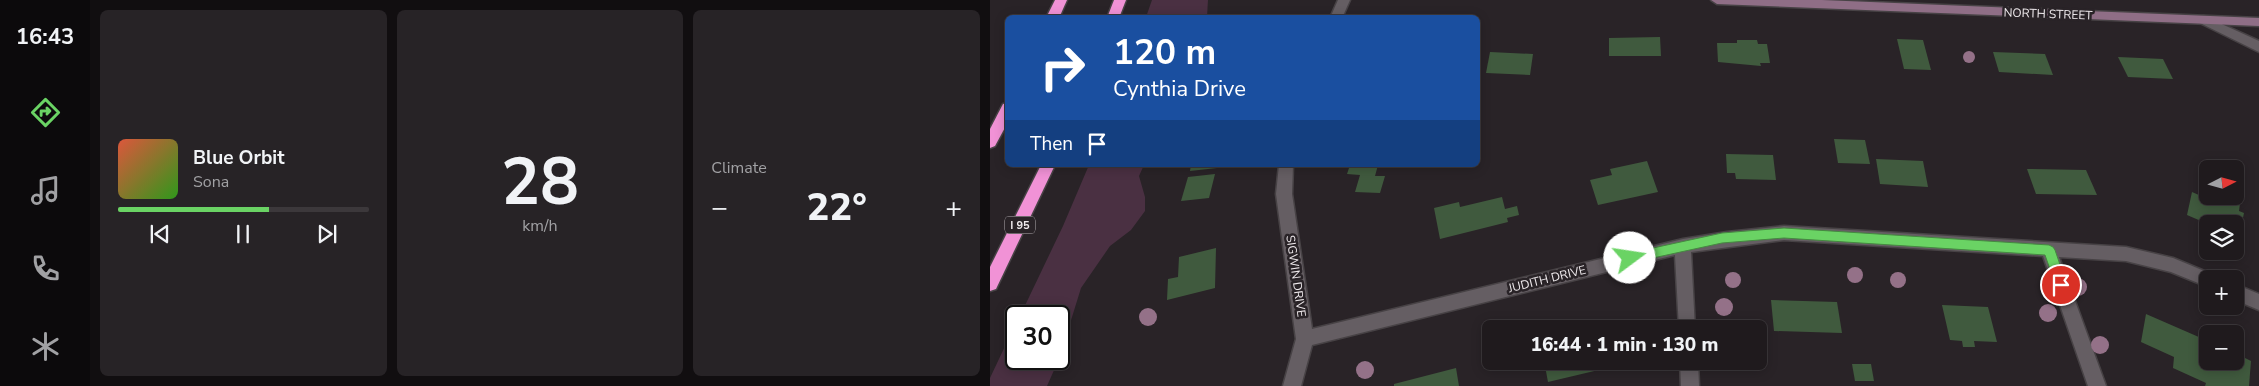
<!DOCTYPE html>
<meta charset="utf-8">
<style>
body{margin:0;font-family:"Nunito Sans",sans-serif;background:#272326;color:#f1f3f6;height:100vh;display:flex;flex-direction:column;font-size:19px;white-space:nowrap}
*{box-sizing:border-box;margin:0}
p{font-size:16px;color:#a1a1a4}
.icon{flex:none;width:28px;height:28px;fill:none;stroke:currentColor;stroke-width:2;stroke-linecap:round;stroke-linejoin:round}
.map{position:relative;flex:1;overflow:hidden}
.panel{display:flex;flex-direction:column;gap:10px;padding:10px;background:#110e10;width:900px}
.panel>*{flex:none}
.hud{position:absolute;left:15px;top:15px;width:475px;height:152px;border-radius:8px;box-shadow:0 2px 12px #0003,0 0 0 1px #3c383b;background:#1a4fa0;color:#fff;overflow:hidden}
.needle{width:32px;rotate:84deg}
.controls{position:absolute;left:1209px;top:160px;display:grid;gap:10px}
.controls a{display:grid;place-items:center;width:45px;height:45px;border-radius:8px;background:#1f1a1d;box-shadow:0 2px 12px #0003,0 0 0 1px #3c383b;font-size:25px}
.speed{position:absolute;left:15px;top:305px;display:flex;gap:10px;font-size:25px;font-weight:700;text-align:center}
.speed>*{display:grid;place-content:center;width:65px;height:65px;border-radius:50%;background:#1f1a1d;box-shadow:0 2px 12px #0003,0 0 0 1px #3c383b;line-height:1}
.speed .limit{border:2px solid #111;border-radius:8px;background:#fff;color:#111}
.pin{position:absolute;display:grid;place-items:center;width:42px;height:42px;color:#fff;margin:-21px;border:2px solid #fff;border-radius:50%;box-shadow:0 1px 5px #0007}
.me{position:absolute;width:55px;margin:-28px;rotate:76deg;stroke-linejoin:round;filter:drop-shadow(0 0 4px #0008)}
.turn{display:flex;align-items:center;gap:18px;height:105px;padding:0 25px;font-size:22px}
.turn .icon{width:65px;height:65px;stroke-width:2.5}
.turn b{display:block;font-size:35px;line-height:42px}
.then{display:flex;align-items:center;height:48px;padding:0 25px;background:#0003;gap:10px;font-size:19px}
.big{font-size:38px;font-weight:800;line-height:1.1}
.panel .widget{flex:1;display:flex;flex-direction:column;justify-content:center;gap:8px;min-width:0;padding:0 18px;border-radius:8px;background:#272326}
.panel .dial{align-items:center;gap:0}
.dial b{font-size:65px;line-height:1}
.song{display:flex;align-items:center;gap:15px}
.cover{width:60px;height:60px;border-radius:8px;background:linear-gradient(135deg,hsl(10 70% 55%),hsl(110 70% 35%))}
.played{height:5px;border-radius:2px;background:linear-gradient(90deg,#6ad364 60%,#3c383b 60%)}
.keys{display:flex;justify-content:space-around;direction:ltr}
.heat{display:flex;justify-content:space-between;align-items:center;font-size:28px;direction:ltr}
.panel .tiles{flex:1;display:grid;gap:10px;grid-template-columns:repeat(3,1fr)}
.trip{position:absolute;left:492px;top:320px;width:285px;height:50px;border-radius:8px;background:#1f1a1d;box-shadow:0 2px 12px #0003,0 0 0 1px #3c383b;font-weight:800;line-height:50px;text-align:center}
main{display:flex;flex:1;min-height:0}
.dock{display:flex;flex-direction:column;width:90px;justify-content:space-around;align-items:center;background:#0c0a0c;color:#a1a1a4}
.dock .icon{width:35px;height:35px}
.dock .active{color:#6ad364}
.dock b{font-size:22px;color:#f1f3f6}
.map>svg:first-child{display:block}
.green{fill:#4a3042}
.building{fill:#405a3e}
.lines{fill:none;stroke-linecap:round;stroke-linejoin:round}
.street-casing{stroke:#474245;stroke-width:3}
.secondary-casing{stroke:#474245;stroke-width:3}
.highway-casing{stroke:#474245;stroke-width:3}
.street{fill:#655e63;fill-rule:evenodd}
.secondary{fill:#8f6e86;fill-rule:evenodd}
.highway{fill:#f192d6;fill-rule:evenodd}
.tree{fill:#947188}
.route{fill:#6ad364;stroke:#458941}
.labels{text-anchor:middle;stroke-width:5;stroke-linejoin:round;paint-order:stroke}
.shield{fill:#292327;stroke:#b4afb2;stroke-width:1}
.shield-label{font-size:11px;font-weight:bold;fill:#f0ebee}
.street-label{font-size:12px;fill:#f0ebee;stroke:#292327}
</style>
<main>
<nav class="dock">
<b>16:43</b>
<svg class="icon active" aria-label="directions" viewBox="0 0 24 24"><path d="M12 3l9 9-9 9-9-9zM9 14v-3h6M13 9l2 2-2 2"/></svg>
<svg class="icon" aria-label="music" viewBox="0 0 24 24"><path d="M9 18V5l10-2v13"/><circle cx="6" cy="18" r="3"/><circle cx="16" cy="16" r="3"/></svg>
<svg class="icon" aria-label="phone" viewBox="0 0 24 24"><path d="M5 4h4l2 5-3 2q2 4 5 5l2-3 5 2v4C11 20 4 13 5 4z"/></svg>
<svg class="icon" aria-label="climate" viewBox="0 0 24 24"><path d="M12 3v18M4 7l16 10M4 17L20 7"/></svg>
</nav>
<section class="panel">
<div class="tiles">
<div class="widget">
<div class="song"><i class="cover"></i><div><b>Blue Orbit</b><p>Sona</p></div></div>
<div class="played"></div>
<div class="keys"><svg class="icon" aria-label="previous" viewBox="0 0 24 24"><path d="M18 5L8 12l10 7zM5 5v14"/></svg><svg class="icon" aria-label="pause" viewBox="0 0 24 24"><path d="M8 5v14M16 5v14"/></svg><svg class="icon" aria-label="next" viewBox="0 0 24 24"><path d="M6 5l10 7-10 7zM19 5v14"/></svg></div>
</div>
<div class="widget dial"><b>28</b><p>km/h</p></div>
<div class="widget"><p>Climate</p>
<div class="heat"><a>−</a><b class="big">22°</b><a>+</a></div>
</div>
</div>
</section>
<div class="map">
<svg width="1269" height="386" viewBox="0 0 1269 386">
<rect width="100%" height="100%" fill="#292327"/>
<g class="green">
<polygon points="162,0 218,0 217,17 156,17"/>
<polygon points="99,165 154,165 149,176 155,197 155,211 141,230 120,246 91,288 69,359 69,316 30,316 73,226"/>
<polygon points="26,323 26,359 69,359 57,386 0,386 0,378"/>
</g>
<g class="building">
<polygon points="670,37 671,56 619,56 619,38"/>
<polygon points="907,39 933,40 941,70 914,69"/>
<polygon points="747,40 767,40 768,44 777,44 780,63 770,63 771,66 728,62 727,43 747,43"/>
<polygon points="500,52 543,54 540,75 496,73"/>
<polygon points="1003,52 1055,54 1063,75 1009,72"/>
<polygon points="1128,57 1173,59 1183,79 1138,77"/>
<polygon points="844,139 875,140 880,164 848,163"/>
<polygon points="736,154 783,155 786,180 746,179 745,173 737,173"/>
<polygon points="886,159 933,161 938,187 890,184"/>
<polygon points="657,161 668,192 608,205 600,180 622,175 620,169"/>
<polygon points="201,165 227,165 227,168 200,171"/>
<polygon points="360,165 388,165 385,176 395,176 390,193 365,192 370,175 357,174"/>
<polygon points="1037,169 1096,170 1107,195 1046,194"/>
<polygon points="225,174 219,198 191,201 198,177"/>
<polygon points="1202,192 1232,205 1234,197 1250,203 1249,211 1254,213 1249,237 1245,235 1245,224 1218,224 1197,215"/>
<polygon points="512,197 515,209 527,206 529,215 517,218 518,222 450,239 444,208 469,202 470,207"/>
<polygon points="226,248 225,288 177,300 178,279 188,277 189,257"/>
<polygon points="781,300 847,302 852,333 784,331"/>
<polygon points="952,305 998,307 1007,342 984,341 985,347 973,347 972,341 960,340"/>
<polygon points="1156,314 1218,341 1218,361 1245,361 1245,353 1261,361 1259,386 1215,386 1216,383 1183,368 1184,357 1151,342"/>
<polygon points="554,361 615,361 617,368 558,382"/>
<polygon points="862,364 881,364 884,381 865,381"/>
<polygon points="466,368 469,386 404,386 404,384"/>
</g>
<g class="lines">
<defs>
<g id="street">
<polygon points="348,0 360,0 352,18 340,18"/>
<polygon points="1214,16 1269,41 1269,52 1210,23 1208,20 1210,17"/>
<polygon points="289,165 303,165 302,194 322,329 693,239 737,232 794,226 1136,247 1183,258 1224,275 1226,279 1218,279 1218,287 1181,272 1136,261 1069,257 1116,386 1098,386 1053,256 794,240 701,252 705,329 689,329 685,255 322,345 311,386 293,386 306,339 286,194"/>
<polygon points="1245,284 1269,294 1269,310 1245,300"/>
<polygon points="690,361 708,361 709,386 691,386"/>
</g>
<polygon id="secondary" points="721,0 832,0 1269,18 1269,26 727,4"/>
<g id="highway">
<polygon points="65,0 77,0 69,18 56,18"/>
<polygon points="124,0 136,0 129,18 117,18"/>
<polygon points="18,103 18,122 5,146 0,148 0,129 13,104"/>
<polygon points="51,165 65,165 6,289 0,291 0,267"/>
</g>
</defs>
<use href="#street" class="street-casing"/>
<use href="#secondary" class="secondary-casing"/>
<use href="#highway" class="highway-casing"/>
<use href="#street" class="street"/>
<use href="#secondary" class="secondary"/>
<use href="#highway" class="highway"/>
</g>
<g class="tree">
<circle cx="979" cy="57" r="6"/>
<circle cx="865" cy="275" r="8"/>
<circle cx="743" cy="280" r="8"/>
<circle cx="908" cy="280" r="8"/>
<circle cx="1088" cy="287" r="9"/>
<circle cx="734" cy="307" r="9"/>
<circle cx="1058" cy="313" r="9"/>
<circle cx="158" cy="317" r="9"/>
<circle cx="1110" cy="345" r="9"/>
<circle cx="375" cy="370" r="9"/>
</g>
<polygon class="route" points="794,228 1059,245 1063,247 1065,250 1077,285 1076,289 1071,290 1067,289 1055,255 794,238 732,243 640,263 635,262 634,258 635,254 640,253 732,233"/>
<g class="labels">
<rect class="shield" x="15" y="216.5" width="30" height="17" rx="4"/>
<g class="shield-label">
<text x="30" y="229">I 95</text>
</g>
<g class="street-label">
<text transform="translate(1058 14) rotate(2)" y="4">NORTH STREET</text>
<text transform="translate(306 276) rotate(82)" y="4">SIGWIN DRIVE</text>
<text transform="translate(557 279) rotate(-14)" y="4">JUDITH DRIVE</text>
</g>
</g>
</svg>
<div class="controls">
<a><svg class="needle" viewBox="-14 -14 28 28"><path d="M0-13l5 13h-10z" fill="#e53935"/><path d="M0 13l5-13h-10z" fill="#a1a1a4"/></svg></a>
<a><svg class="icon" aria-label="layers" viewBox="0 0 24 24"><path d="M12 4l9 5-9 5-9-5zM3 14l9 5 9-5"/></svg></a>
<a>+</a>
<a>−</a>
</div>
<div class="speed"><div class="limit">30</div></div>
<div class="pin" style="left:1071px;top:285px;background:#d93025"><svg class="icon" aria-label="arrive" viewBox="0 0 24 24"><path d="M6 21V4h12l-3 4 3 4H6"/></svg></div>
<svg class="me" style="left:640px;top:258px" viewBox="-20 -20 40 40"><circle r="19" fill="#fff"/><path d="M0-13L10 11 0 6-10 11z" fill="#6ad364"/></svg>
<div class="trip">16:44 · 1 min · 130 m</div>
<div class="hud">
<div class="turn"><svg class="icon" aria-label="right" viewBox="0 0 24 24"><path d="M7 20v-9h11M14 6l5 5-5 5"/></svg><div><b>120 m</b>Cynthia Drive</div></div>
<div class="then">Then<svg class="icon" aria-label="arrive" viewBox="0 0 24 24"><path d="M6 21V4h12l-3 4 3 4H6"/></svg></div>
</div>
</div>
</main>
